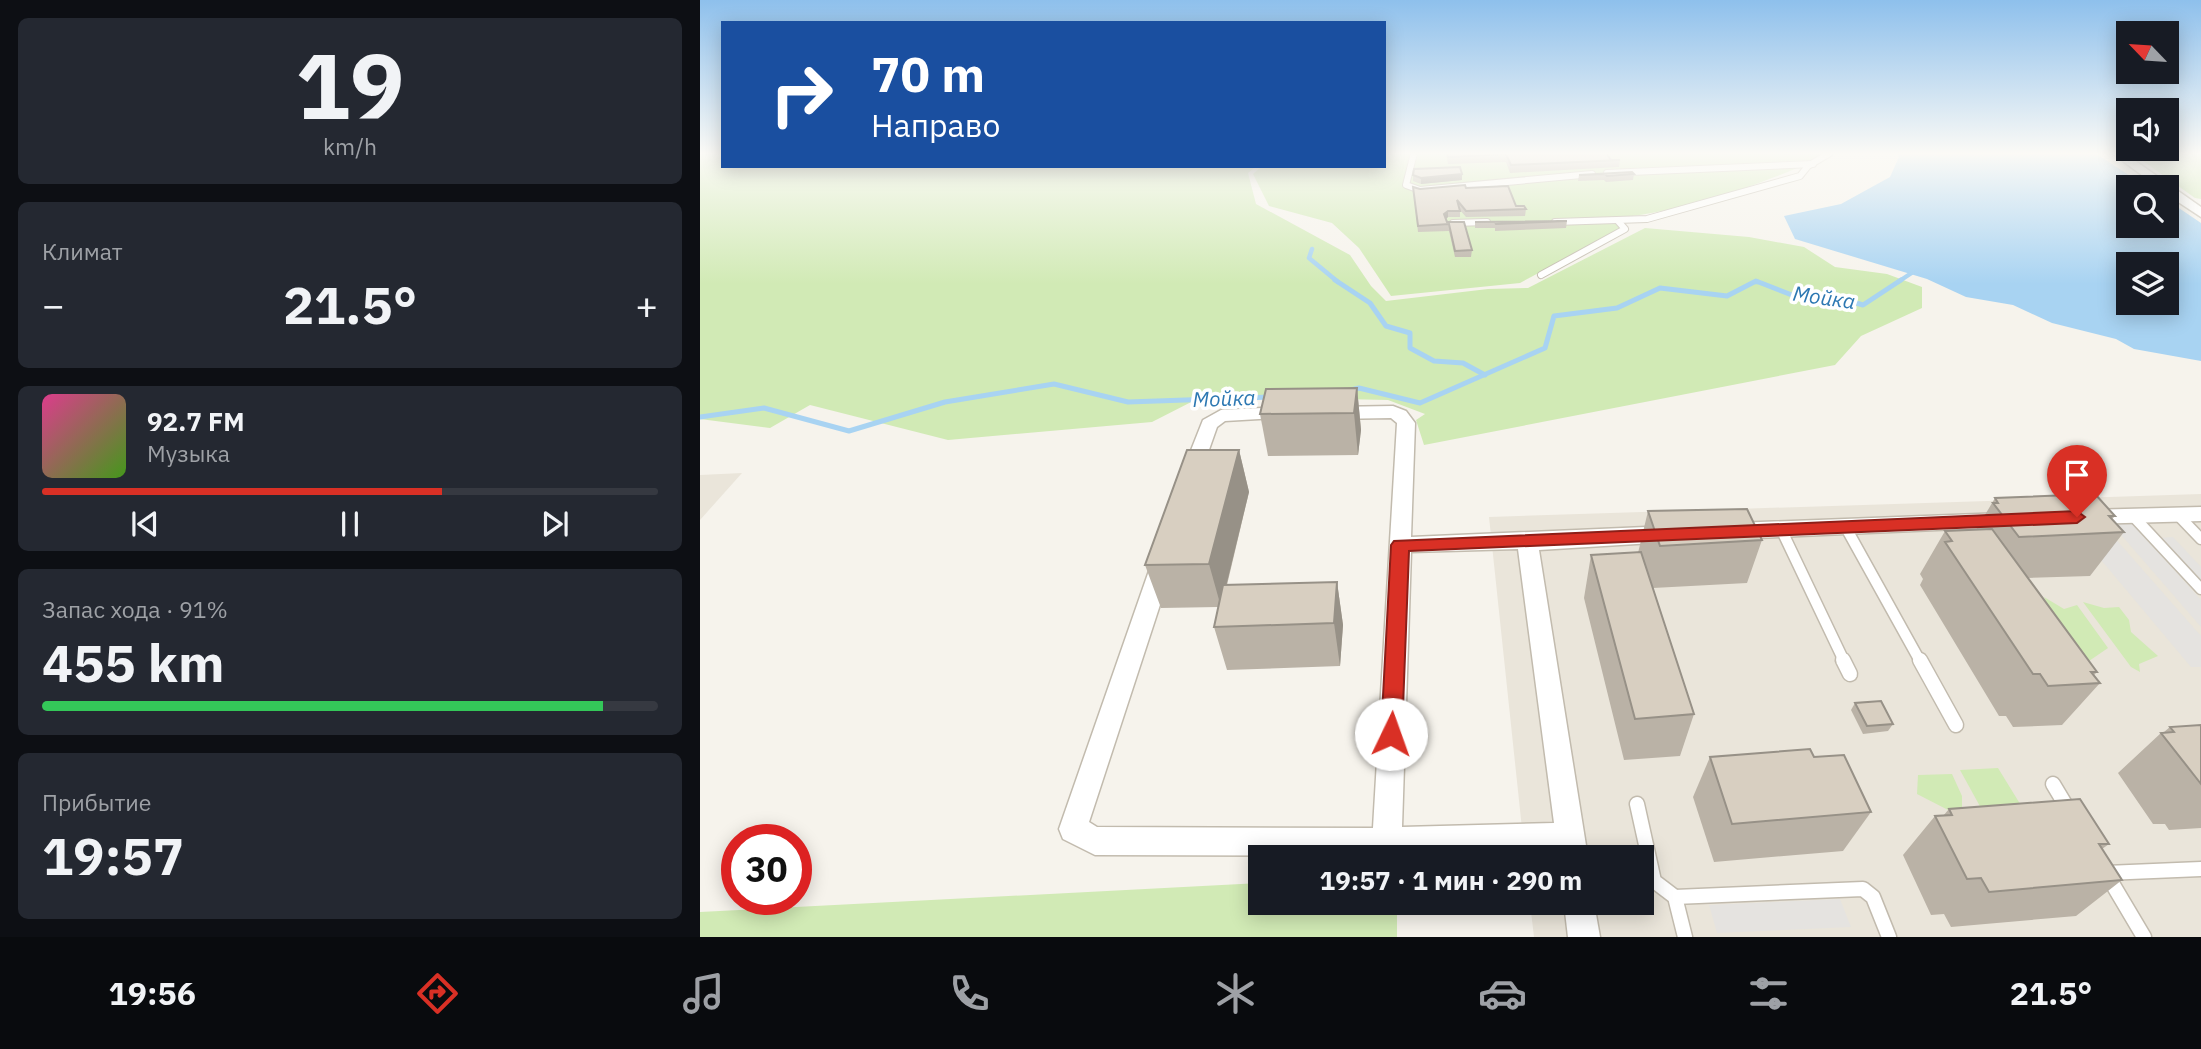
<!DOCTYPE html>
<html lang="ru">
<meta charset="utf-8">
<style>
body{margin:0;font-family:"IBM Plex Sans",sans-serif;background:#242831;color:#f1f3f6;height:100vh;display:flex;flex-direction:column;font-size:26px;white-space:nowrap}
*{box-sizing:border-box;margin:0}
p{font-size:23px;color:#9ea1a6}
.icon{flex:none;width:38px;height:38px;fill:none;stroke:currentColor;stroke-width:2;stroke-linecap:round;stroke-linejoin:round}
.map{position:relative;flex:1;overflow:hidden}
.drawer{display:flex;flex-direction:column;gap:18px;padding:18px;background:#0d0f14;width:700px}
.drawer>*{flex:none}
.hud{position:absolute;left:21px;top:21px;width:665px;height:147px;border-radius:0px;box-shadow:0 4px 18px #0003;background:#1a4fa0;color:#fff;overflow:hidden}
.needle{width:46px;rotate:295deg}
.fabs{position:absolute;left:1416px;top:21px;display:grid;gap:14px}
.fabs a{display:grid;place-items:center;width:63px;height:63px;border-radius:0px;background:#171b24;box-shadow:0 4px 18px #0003;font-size:35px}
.speed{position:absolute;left:21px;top:824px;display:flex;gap:14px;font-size:35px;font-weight:700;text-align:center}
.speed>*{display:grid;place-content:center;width:91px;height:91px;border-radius:50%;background:#171b24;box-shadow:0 4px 18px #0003;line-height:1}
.speed .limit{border:10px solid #d22;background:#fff;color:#111}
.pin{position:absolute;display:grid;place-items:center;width:60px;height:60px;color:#fff;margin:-72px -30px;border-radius:50% 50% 50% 0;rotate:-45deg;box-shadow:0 0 7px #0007}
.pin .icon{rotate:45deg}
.me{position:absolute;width:77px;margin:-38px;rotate:3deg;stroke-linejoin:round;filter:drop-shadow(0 0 5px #0008)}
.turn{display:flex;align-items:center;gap:24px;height:147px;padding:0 35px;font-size:32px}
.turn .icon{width:91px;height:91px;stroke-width:2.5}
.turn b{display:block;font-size:49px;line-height:60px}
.big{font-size:52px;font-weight:700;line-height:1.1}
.drawer .tile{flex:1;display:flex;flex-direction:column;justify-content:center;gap:10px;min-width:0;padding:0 24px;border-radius:10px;background:#242831}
.drawer .dial{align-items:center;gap:0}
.dial b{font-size:91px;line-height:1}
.song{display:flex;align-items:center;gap:21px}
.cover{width:84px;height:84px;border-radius:10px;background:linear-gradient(135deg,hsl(330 70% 55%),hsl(100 70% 35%))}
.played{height:7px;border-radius:4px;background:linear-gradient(90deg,#d93025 65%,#363941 65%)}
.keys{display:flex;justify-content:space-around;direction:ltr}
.heat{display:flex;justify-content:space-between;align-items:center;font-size:38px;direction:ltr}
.charge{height:10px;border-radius:5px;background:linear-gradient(90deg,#34c759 91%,#363941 0)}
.trip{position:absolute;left:548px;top:845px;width:406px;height:70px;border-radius:0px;background:#171b24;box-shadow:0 4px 18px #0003;font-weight:700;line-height:70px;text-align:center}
.dock{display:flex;height:112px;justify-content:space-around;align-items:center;background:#090b0e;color:#9ea1a6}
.dock .icon{width:49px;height:49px}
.dock .active{color:#d93025}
.dock b{font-size:32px;color:#f1f3f6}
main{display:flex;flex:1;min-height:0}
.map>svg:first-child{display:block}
.residential{fill:#eae5da}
.green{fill:#d1eab5}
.parking{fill:#e5e3e0}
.water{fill:#a8d3f2;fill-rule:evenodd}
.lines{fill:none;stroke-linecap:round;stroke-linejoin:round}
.stream-far1{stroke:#a8d3f2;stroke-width:4.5}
.stream{stroke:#a8d3f2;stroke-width:5}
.lane-far2-casing{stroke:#c2bbae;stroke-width:8}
.lane-far1-casing{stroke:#c2bbae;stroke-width:13}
.lane-casing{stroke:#c2bbae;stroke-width:17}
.street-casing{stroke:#c2bbae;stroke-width:3}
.lane-far2{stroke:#fff;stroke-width:6}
.lane-far1{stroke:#fff;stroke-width:10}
.lane{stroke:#fff;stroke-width:14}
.street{fill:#fff;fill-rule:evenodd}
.wall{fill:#bab2a6}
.shaded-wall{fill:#979187}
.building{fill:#d8cfc1;stroke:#979187;stroke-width:2}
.route{fill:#d93025;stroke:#8d1f18;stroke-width:2}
.labels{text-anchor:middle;stroke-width:7;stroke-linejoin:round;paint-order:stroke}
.water-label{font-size:21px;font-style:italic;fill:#2d78b2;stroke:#fff}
</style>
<main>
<section class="drawer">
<div class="tile dial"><b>19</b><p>km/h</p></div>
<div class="tile"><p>Климат</p>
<div class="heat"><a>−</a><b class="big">21.5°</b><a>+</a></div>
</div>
<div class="tile">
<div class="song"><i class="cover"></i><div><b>92.7 FM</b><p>Музыка</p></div></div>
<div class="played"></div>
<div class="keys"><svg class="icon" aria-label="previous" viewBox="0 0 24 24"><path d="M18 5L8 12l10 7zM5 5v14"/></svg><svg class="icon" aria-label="pause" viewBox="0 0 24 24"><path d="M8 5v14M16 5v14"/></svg><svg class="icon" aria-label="next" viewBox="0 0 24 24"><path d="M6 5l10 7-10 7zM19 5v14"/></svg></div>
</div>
<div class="tile"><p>Запас хода · 91%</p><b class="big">455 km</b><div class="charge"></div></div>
<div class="tile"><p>Прибытие</p><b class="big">19:57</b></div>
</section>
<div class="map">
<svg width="1501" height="937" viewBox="0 0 1501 937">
<rect width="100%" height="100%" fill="#f6f3ec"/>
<g class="residential">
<polygon points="42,473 0,520 0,475"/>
<polygon points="1501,494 1501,937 834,937 830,903 942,903 942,858 825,857 789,517"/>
</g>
<g class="green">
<polygon points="0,153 23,153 23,166 556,166 548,173 556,204 650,255 671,286 686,301 788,289 828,288 945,228 1049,237 1104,247 1135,267 1187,274 1222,287 1222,308 1161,336 1135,365 724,445 716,420 725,414 688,400 503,396 452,422 248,440 110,405 70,428 0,419"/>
<path d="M 684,153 L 1120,153 L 1118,159 C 1065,183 971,216 914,217 L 921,229 L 820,283 L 691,296 L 659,248 L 632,223 L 569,206 L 553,174 L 562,166 L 684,166 Z"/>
<polygon points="1432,153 1501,153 1501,199 1495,198"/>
<polygon points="1344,597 1364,609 1377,605 1408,648 1389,661 1355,622"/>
<polygon points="1383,602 1404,608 1419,607 1429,620 1431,632 1458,656 1439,664 1440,672 1431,667"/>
<polygon points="1298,768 1322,807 1282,810 1260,770"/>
<polygon points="1252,774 1262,796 1262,811 1250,811 1217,794 1218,775"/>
<polygon points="560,883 560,903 697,903 697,937 0,937 0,912"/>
</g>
<g class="parking">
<polygon points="1409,521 1430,521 1501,600 1501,627"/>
<polygon points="1406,528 1501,636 1501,667 1491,667 1375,529"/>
<polygon points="1473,537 1501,567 1501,583 1459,538"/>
<polygon points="1140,899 1151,927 1017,933 1009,905"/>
</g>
<path class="water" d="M 1196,153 L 1395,153 L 1447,187 L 1428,187 L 1428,226 L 1466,226 L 1467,200 L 1501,223 L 1501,361 L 1434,349 L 1416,339 L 1352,323 L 1313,305 L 1266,297 L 1227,279 L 1095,239 L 1084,216 L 1141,204 L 1190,177 L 1199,157 ZM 1428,264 L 1466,264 L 1466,303 L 1428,303 Z"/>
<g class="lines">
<g class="stream-far1">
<polyline points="612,249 609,258 638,282"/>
<polyline points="1055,282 1058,282"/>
<polyline points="1198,282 1213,272"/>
</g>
<g class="stream">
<polyline points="635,280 670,303 686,326 710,333 710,348 734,361 763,363 785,375"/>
<polyline points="651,390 659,388 720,403 845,348 854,316 917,308 960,288 1027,296 1056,281 1097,297 1129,295 1163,305 1201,280"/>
<polyline points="0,417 64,408 149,431 245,402 354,384 428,402 571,397"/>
</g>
<defs>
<g id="lane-far2">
<polyline points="714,153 706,185 720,190 892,174"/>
<polyline points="907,173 1113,164"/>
<polyline points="855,222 947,219 1100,176 1108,166 1130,153"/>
<polyline points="753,223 787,222"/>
<polyline points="841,275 925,229 918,221"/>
</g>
<g id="lane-far1">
<polyline points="1477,514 1501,539"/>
<polyline points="1434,517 1501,589"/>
<polyline points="1145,526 1220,661"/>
<polyline points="1081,529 1144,661"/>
</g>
<g id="lane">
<polyline points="1143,660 1150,674"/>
<polyline points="1220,660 1256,725"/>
<polyline points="1353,784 1368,809"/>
<polyline points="937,804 954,881 975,897 985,937"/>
<polyline points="975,897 1163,889 1173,897 1189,937"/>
<polyline points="1444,937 1406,873 1501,869"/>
</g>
<g id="street">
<polygon points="1412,153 1424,153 1501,207 1501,217 1466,194 1466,187 1458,187"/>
<path d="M 693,406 L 706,411 L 715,423 L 711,537 L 969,526 L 976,529 L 979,534 L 976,539 L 969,542 L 839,550 L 888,858 L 858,858 L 858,852 L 687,856 L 395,855 L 363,839 L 359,829 L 451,565 L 454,559 L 462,557 L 470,559 L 473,565 L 389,822 L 397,827 L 673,828 L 697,423 L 691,418 L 632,419 L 623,413 L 632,407 ZM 818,549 L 854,823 L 702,827 L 711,552 Z"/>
<polygon points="585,407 594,413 591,417 525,421 517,427 499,478 485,478 482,473 503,420 521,410"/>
<polygon points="1501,507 1501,521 1387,524 1380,522 1377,517 1380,512 1387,510"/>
<polygon points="1305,513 1312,515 1315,520 1312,525 1305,527 1034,539 1027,536 1024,531 1027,526 1034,523"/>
<polygon points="864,903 894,903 900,937 868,937"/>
</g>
</defs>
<use href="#lane-far2" class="lane-far2-casing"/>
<use href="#lane-far1" class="lane-far1-casing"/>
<use href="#lane" class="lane-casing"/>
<use href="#street" class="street-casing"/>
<use href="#lane-far2" class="lane-far2"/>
<use href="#lane-far1" class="lane-far1"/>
<use href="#lane" class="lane"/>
<use href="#street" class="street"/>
</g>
<g class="wall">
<polygon points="746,153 906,153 911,160 920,160 919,167 810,173 806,162 748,164"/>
<polygon points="934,174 933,180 906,182 904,180 878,181 879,175"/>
<polygon points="713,175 762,180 721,184 713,181"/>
<polygon points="713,187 720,189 766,188 826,209 825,216 766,217 760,210 760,217 748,217 746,219 772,250 771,257 755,257 749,231 718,232"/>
<polygon points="867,221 866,228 795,231 795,228 775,228 775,222"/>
<polygon points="657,388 661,430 658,455 568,456 560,414"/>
<polygon points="539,450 549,492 527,585 637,582 643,625 640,666 527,670 514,627 518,607 461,608 445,565"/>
<polygon points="1295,498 1415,516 1412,519 1424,532 1390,576 1328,578 1397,672 1394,675 1400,683 1362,725 1313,727 1306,716 1299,716 1220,585 1223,579 1220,574 1245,531 1276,530"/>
<polygon points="948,511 1062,540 1047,583 953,588 994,714 980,756 924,760 884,598 891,555 938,553"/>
<polygon points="1155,703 1193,724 1188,731 1163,734 1151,710"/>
<polygon points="1501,725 1501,828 1469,830 1465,824 1453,824 1418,773 1461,733 1464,732 1470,727"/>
<polygon points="1010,757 1114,757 1171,812 1143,851 1014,862 993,797"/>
<polygon points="1249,809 1409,844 1402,849 1422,880 1376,916 1251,927 1244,914 1231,915 1203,855 1235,816 1243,816"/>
</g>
<g class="shaded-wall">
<polygon points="762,174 762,180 721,184 721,178"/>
<polygon points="748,211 748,217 744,221 744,214"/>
<polygon points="657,388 661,430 658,455 654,413"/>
<polygon points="539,450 549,492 521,607 509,564"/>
<polygon points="637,582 643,625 640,666 634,623"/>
</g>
<g class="building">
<polygon points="747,153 906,153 911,160 920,160 811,165 806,154 748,157"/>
<polygon points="760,167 762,174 721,178 713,175 714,169"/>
<polygon points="932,172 934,174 907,176 905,174 879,175"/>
<polygon points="765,185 766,188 808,186 816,206 824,206 826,209 766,211 757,200 760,211 748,211 744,214 747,222 764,222 772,250 755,251 749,224 718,226 713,187 720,189"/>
<polygon points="867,221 796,224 795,222 775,222"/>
<polygon points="657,388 654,413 560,414 566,389"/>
<polygon points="487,450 539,450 509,564 445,565"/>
<polygon points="1395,494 1415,516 1409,516 1424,532 1319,537 1293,503 1298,503 1295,498"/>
<polygon points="1047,509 1062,540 960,546 948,511"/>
<polygon points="1292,529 1397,672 1391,672 1400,683 1348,686 1340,674 1333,674 1245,542 1252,541 1245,531"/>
<polygon points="941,552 994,714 935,719 891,555"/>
<polygon points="637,582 634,623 514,627 523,585"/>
<polygon points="1181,701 1193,724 1167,726 1155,703"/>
<polygon points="1501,725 1501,784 1461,733 1474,732 1470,727"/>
<polygon points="1110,749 1114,757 1144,755 1171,812 1032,824 1010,757"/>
<polygon points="1380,799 1409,844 1399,844 1422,880 1289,892 1281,878 1267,879 1235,816 1252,815 1249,809"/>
</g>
<linearGradient id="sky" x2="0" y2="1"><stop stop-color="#8ec0ec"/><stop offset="0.54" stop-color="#fbfaf6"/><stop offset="1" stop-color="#fbfaf6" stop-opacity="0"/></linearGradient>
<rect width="1501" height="284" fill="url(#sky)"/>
<polygon class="route" points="1377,511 1385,517 1377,523 709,551 702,734 699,741 691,744 684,741 681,734 691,545 694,541"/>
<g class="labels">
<g class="water-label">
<text transform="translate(1124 298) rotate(8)" y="7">Мойка</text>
<text transform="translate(524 399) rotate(-2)" y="7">Мойка</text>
</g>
</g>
</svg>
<div class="fabs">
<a><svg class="needle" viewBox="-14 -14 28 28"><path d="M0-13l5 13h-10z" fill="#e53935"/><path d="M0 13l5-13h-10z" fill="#9ea1a6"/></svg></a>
<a><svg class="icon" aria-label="sound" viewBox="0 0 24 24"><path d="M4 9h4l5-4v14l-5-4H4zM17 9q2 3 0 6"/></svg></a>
<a><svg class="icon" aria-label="search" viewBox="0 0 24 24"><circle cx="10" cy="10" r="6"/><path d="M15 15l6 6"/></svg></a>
<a><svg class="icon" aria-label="layers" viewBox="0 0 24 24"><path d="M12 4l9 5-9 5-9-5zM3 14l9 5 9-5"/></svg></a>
</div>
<div class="speed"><div class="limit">30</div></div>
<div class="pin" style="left:1377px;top:517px;background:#d93025"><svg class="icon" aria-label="arrive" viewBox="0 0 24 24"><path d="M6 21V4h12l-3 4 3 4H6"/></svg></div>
<svg class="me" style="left:691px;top:734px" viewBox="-20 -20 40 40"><circle r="19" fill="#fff"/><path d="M0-13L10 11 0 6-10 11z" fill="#d93025"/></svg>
<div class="trip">19:57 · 1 мин · 290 m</div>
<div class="hud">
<div class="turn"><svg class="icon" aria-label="right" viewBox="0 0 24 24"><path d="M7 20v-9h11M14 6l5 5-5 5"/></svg><div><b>70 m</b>Направо</div></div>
</div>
</div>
</main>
<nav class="dock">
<b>19:56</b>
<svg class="icon active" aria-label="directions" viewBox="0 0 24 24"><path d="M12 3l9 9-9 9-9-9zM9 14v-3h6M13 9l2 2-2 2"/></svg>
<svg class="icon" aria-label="music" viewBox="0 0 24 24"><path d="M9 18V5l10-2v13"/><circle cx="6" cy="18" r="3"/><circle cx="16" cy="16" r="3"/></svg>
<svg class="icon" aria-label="phone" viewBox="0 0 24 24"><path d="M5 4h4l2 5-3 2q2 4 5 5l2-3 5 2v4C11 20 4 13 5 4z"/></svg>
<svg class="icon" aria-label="climate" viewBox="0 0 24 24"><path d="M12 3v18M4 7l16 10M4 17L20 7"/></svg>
<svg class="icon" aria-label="car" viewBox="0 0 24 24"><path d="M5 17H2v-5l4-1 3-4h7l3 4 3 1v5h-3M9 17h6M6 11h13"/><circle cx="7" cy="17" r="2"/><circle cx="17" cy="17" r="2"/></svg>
<svg class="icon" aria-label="filters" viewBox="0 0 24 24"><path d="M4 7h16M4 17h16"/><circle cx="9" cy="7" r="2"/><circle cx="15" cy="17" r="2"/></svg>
<b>21.5°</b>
</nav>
